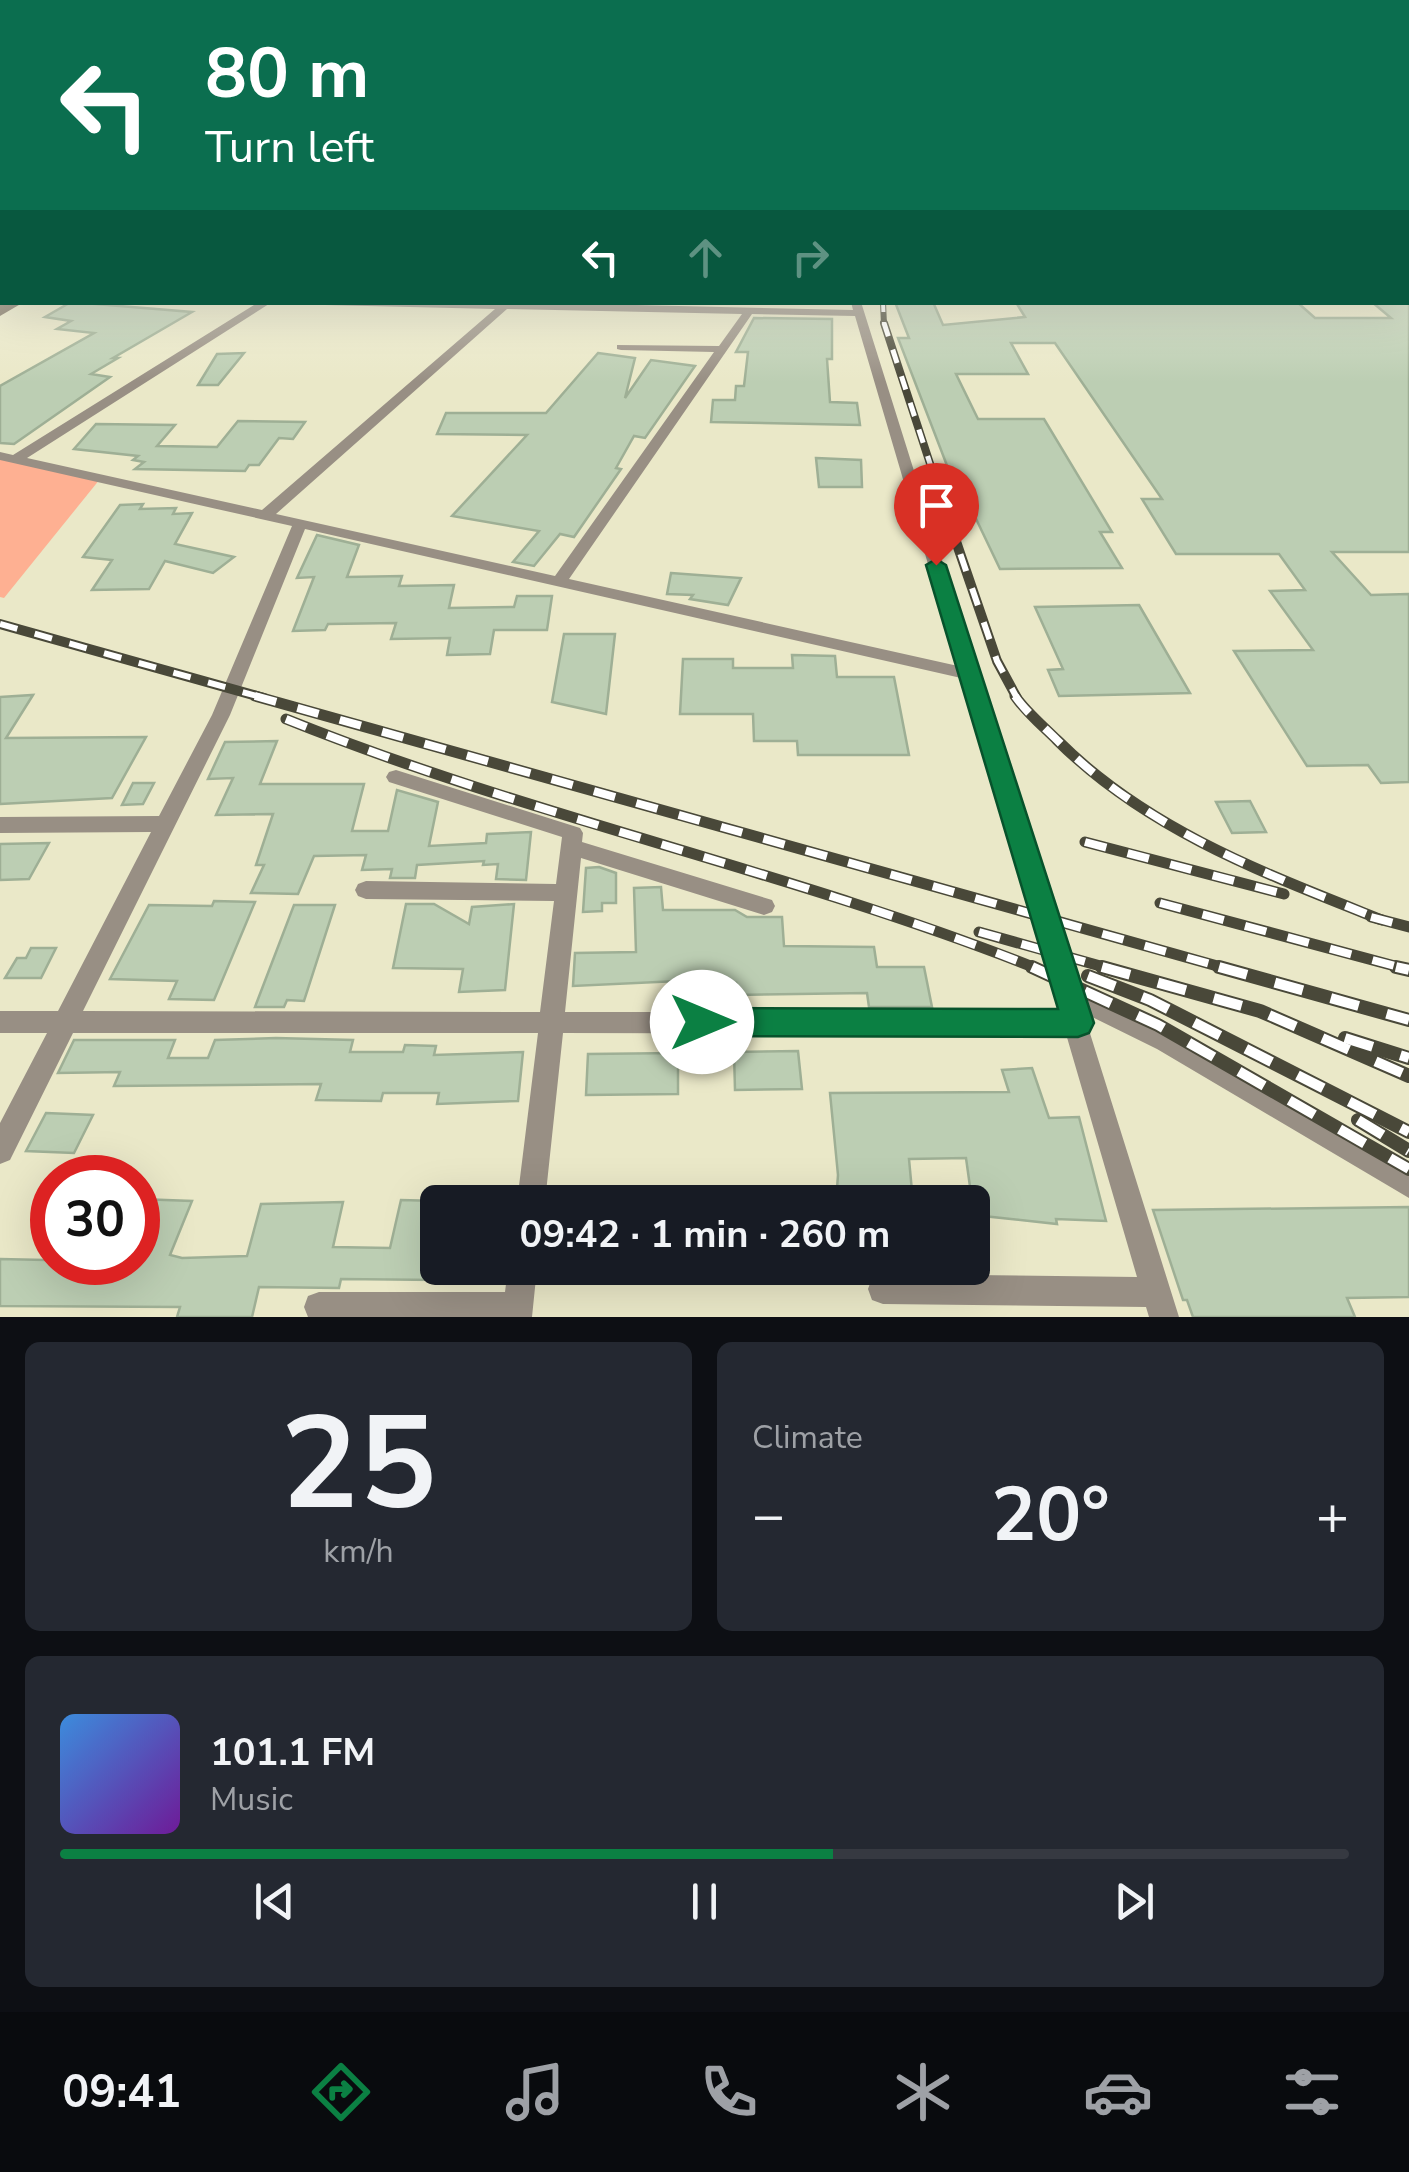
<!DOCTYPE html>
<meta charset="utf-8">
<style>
body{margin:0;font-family:"Nunito Sans",sans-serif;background:#242831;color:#f1f3f6;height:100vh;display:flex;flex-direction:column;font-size:38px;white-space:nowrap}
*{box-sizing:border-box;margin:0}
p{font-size:32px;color:#9ea1a6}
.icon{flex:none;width:55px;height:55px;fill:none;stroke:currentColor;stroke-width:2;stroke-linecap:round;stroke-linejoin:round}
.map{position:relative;height:1317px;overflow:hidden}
.side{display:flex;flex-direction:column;gap:25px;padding:25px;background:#0d0f14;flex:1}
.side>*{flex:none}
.top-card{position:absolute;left:0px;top:0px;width:1410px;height:305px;box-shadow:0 10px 40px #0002;background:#0b6e4f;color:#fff;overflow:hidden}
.speed{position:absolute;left:30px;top:1155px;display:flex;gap:20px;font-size:50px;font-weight:700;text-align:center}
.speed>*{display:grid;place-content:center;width:130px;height:130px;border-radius:50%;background:#171b24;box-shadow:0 10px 40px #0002;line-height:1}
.speed .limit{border:15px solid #d22;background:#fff;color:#111}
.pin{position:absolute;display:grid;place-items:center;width:85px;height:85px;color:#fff;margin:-102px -42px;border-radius:50% 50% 50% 0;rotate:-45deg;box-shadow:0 0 10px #0007}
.pin .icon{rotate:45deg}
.me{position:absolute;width:110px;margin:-55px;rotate:90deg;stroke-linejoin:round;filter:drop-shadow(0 0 8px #0008)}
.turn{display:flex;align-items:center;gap:35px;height:210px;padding:0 40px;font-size:45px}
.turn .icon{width:130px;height:130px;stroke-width:2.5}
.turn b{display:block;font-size:70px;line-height:85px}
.lanes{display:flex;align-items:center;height:95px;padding:0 40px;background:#0003;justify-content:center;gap:50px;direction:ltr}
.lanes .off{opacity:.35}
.big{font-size:75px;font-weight:700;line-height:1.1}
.side .card{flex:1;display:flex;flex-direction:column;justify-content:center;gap:15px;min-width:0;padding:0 35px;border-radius:15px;background:#242831}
.side .dial{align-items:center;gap:0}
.dial b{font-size:130px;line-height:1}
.song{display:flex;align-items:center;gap:30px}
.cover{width:120px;height:120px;border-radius:15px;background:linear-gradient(135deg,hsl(210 70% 55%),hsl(280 70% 35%))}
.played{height:10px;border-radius:5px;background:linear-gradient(90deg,#0b8043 60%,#363941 60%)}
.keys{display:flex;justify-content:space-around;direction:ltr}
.heat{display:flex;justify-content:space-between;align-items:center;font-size:55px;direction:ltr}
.side .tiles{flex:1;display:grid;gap:25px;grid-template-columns:1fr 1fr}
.card:last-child{grid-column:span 2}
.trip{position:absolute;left:420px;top:1185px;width:570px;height:100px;border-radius:15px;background:#171b24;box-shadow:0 10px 40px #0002;font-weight:700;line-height:100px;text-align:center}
.tab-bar{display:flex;height:160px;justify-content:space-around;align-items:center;background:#090b0e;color:#9ea1a6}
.tab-bar .icon{width:70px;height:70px}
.tab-bar .current{color:#0b8043}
.tab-bar b{font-size:45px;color:#f1f3f6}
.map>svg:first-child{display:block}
.green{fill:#feb092}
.building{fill:#bcceb3;stroke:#9eaf95;stroke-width:2.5}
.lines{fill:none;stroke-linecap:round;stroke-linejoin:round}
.street{fill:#988f84;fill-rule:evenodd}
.secondary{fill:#726656;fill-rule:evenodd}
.rail-far4-casing{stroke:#494839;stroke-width:6}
.rail-far3-casing{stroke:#494839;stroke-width:8}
.rail-far2-casing{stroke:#494839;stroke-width:10}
.rail-far1-casing{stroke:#494839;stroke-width:11}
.rail-casing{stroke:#494839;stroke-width:14}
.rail-far4{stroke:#fff;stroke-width:4;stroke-dasharray:10;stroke-linecap:butt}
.rail-far3{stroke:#fff;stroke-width:5;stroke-dasharray:14;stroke-linecap:butt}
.rail-far2{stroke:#fff;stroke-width:6;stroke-dasharray:18;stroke-linecap:butt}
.rail-far1{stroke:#fff;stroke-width:8;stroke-dasharray:22;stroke-linecap:butt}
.rail{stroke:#fff;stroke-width:10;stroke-dasharray:29;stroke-linecap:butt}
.route{fill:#0b8043;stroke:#07532c;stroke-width:2.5}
</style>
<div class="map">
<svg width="1409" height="1317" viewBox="0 0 1409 1317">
<rect width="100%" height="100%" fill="#eae8c8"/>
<polygon class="green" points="0,456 100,479 4,598 0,597"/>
<g class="building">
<polygon points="71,302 192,312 113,358 118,358 91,374 110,377 14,444 0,443 0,386 94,333 57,329 71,321 45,317"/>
<polygon points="895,302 933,302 943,325 1025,317 1017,304 1024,302 1297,302 1315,318 1391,318 1372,302 1409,302 1409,552 1332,552 1371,595 1409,594 1409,782 1381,783 1368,765 1307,766 1234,651 1313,650 1270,591 1305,590 1279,554 1176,554 1142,499 1162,499 1055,343 1011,343 1028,374 956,374 978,419 1044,419 1112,532 1100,532 1122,568 1000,569 968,502 961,502 898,338 909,338"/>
<polygon points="754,318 832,319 832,359 827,359 830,402 857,403 860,425 711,422 713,400 735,400 736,386 744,386 748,352 736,352"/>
<polygon points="244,353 218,385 198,385 217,354"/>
<polygon points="598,353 635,358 625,398 651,360 695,366 645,438 634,436 616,468 621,469 574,537 560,534 534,566 513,562 539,531 452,516 527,435 437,434 446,413 546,413"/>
<polygon points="238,421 305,422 293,439 279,438 259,465 249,465 245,471 135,469 144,462 133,460 138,456 74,449 96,424 175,425 157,446 217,447"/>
<polygon points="816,458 861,460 862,487 819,487"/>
<polygon points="143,504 140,509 176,508 173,514 192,513 175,544 234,557 213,573 165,561 149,589 92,590 112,560 83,557 120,505"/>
<polygon points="317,535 359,545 347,577 402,576 399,586 454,585 449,608 514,607 517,596 552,596 547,630 494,630 490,654 447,655 450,638 391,639 396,623 328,624 325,630 293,631 314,577 297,578"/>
<polygon points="671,573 698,575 741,578 728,605 690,599 693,595 667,594"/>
<polygon points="1139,605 1190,693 1059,696 1048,670 1063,669 1035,607"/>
<polygon points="564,634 615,634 606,714 552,702"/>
<polygon points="792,655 835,656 837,677 894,677 909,755 798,755 797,741 754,741 753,714 680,714 683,659 733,659 733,668 793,668"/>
<polygon points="33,695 6,738 146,737 112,798 0,804 0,697"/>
<polygon points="277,741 260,784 364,784 352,831 388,831 397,790 438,802 429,846 486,843 487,834 531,832 526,880 496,879 498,864 483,865 484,861 417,865 415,878 390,878 392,869 362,870 366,855 314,856 298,894 251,893 264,865 256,865 273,814 216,815 233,778 208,779 225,742"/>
<polygon points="133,783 154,783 143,804 122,805"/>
<polygon points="1250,801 1266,832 1232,833 1216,802"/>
<polygon points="49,843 29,879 0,880 0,844"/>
<polygon points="599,867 616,873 616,903 602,903 602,911 583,912 586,868"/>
<polygon points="661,887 663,910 735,910 747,917 782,917 784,946 874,947 877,967 924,967 932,1007 869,1007 867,993 736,995 736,983 700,980 573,986 575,953 636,952 634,888"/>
<polygon points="214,901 255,902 214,1000 169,999 177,981 110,979 149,905 212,906"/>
<polygon points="406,904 434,904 469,924 472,907 514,904 505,990 459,992 463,969 393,968"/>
<polygon points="294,905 335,905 304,1001 287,1000 284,1007 255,1007"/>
<polygon points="31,948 56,948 41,978 5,978 17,958 26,958"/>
<polygon points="276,1038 353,1040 350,1052 403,1052 405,1045 436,1046 434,1055 523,1052 518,1101 437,1104 439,1093 383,1093 381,1101 316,1100 321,1084 114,1086 120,1072 58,1073 74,1040 175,1040 168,1058 208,1058 215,1040"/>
<polygon points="798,1051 802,1089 735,1090 734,1052"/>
<polygon points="678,1053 678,1094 586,1095 588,1054"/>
<polygon points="1032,1068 1049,1118 1079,1117 1106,1221 1056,1219 1057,1224 974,1215 966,1158 909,1159 913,1202 836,1202 838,1175 830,1093 1009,1092 1002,1070"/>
<polygon points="46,1113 93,1115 74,1153 26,1151"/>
<polygon points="138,1199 192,1201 170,1255 182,1258 247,1256 261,1204 343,1202 333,1247 390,1248 401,1200 438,1201 438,1280 341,1279 339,1288 259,1287 252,1317 177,1317 180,1307 0,1306 0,1259 138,1262"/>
<polygon points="1409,1207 1409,1297 1347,1298 1355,1317 1193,1317 1187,1300 1183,1300 1153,1210"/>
</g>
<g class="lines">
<g class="street">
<polygon points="2,209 2,215 0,216 0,210"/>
<polygon points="0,266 2,267 2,273 0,272"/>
<path d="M 259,302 L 272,302 L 27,458 L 262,510 L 495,309 L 325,305 L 320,302 L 504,302 L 853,310 L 851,302 L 861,302 L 1076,987 L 1175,1033 L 1409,1169 L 1409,1198 L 1157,1049 L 1084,1013 L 1090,1023 L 1088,1027 L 1179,1317 L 1149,1317 L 1146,1307 L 883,1304 L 872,1300 L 868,1289 L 872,1278 L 883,1274 L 1137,1277 L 1066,1034 L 563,1033 L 545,1202 L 517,1202 L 538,1033 L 73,1033 L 10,1160 L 0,1164 L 0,1123 L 47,1033 L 0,1033 L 0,1011 L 58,1011 L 151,832 L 0,833 L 0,817 L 159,816 L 212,715 L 292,526 L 0,460 L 0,452 L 13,455 ZM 507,309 L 742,314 L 719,346 L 617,345 L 617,349 L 621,350 L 714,352 L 555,576 L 276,514 ZM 752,314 L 855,316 L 958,666 L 569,579 ZM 305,529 L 961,678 L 1059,1012 L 565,1012 L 581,858 L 764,915 L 772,912 L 775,906 L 772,900 L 582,842 L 583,833 L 580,828 L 396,770 L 389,772 L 386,777 L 389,782 L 562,837 L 556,884 L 366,881 L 358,884 L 355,890 L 358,896 L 366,899 L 554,901 L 540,1012 L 83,1011 L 230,715 Z"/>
<polygon points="508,1268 537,1268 532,1317 308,1317 304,1307 308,1296 319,1292 505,1292"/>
</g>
<g class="secondary">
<rect x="1408" y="231" width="1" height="9"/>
<polygon points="5,302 24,302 0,316 0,305"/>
</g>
<defs>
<polyline id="rail-far4" points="883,302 884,325"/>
<polyline id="rail-far3" points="884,323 938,488"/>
<g id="rail-far2">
<polyline points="937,486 997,661 1017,698"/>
<polyline points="0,624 264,698"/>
</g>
<g id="rail-far1">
<polyline points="255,696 1228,969"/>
<path d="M 1015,696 C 1026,712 1043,726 1057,740 C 1147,830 1266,874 1382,920"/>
<path d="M 286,719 C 532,818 792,871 1038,969"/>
<polyline points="1085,842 1284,894"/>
<polyline points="1160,903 1406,969"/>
<polyline points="1371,917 1409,927"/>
<polyline points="979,932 1111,969"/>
</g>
<g id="rail">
<polyline points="1032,967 1158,1025 1409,1169"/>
<polyline points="1102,967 1260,1011 1409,1076"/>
<polyline points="1219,967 1409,1020"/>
<polyline points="1396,967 1409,970"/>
<polyline points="1088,976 1150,1000 1409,1132"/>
<polyline points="1345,1038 1409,1058"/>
<polyline points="1358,1120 1409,1151"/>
</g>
</defs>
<use href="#rail-far4" class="rail-far4-casing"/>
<use href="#rail-far3" class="rail-far3-casing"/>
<use href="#rail-far2" class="rail-far2-casing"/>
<use href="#rail-far1" class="rail-far1-casing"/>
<use href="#rail" class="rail-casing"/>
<use href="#rail-far4" class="rail-far4"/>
<use href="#rail-far3" class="rail-far3"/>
<use href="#rail-far2" class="rail-far2"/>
<use href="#rail-far1" class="rail-far1"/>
<use href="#rail" class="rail"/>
</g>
<linearGradient id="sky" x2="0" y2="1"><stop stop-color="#7ec8d6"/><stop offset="0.52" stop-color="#f6f5e6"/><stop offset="1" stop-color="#f6f5e6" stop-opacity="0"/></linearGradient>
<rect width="1409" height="382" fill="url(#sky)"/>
<polygon class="route" points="936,559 946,565 1094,1023 1089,1033 1078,1037 702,1036 690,1032 686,1022 690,1012 702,1008 1058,1009 926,565"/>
</svg>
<div class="speed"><div class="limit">30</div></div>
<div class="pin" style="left:936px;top:565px;background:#d93025"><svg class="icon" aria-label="arrive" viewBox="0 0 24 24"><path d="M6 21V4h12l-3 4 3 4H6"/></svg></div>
<svg class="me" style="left:702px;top:1022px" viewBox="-20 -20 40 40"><circle r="19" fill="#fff"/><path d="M0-13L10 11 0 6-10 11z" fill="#0b8043"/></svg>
<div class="trip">09:42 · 1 min · 260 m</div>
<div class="top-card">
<div class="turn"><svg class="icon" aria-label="left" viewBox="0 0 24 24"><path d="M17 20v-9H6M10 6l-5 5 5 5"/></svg><div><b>80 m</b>Turn left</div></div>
<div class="lanes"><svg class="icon" aria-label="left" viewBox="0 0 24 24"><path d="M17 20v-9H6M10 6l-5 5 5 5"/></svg><svg class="icon off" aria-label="ahead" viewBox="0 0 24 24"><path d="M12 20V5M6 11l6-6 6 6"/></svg><svg class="icon off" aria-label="right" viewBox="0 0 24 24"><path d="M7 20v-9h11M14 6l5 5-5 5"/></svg></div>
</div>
</div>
<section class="side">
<div class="tiles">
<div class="card dial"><b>25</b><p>km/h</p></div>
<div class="card"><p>Climate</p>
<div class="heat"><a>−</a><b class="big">20°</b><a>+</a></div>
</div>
<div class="card">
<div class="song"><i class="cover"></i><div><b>101.1 FM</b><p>Music</p></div></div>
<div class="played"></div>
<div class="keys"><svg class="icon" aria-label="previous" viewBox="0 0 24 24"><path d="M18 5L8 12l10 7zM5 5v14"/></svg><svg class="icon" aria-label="pause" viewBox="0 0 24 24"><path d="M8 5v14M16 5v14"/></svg><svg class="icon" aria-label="next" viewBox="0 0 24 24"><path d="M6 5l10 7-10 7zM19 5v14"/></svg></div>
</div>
</div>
</section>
<nav class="tab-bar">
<b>09:41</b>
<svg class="icon current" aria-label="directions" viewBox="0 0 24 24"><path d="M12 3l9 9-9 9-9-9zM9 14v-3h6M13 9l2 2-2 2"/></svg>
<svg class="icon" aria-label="music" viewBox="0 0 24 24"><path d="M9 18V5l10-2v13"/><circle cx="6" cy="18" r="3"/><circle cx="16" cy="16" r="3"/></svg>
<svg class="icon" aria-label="phone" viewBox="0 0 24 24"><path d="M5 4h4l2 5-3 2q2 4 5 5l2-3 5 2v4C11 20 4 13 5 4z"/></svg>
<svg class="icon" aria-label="climate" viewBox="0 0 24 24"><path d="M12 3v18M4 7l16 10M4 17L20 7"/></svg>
<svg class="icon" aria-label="car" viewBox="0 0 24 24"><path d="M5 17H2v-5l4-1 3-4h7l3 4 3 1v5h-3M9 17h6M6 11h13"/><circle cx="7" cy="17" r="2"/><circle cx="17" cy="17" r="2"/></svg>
<svg class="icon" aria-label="filters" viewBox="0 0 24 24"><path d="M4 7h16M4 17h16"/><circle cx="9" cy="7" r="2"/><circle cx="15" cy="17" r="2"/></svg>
</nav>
